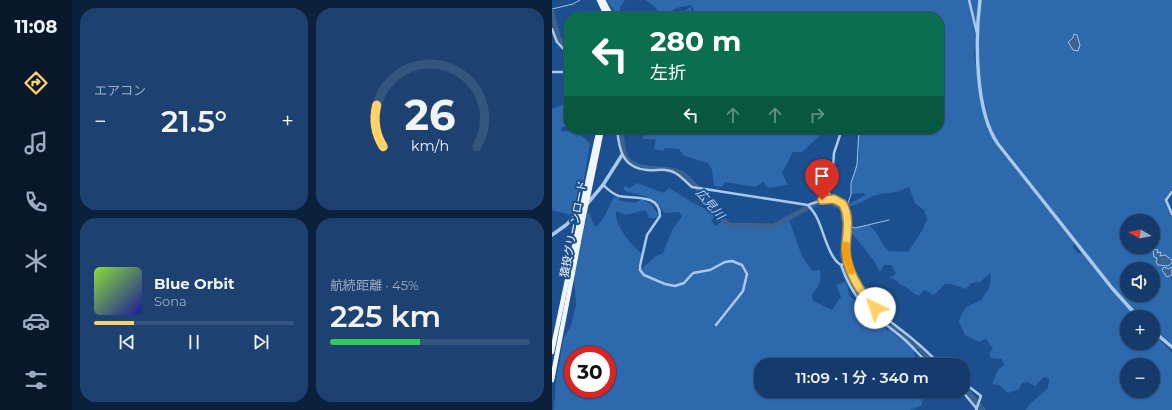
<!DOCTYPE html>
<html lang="ja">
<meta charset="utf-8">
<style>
body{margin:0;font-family:Montserrat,"Noto Sans JP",sans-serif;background:#1d4271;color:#f1f3f6;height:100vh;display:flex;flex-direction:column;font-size:15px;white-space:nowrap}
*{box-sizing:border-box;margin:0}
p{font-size:13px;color:#9dadc1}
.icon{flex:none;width:22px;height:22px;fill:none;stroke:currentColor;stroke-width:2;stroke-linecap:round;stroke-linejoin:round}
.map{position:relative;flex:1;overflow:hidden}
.sheet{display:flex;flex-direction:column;gap:8px;padding:8px;background:#0b203b;width:480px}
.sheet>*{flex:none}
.top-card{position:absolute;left:12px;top:12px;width:380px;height:122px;border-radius:16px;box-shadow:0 1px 3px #0004,0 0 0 1px #33557e;background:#0b6e4f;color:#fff;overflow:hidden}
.needle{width:26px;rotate:279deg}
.controls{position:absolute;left:568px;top:214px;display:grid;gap:8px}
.controls a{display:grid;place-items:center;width:40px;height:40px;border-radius:50%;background:#143b6b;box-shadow:0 1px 3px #0004,0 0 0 1px #33557e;font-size:20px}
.speed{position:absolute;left:12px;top:346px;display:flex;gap:8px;font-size:20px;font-weight:700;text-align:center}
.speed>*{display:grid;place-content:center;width:52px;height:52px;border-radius:50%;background:#143b6b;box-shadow:0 1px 3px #0004,0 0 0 1px #33557e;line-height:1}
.speed .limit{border:6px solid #d22;background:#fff;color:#111}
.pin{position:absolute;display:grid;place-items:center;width:34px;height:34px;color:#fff;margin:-41px -17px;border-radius:50% 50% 50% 0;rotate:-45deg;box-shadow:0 0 4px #0007}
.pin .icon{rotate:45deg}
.me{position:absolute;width:44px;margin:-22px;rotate:318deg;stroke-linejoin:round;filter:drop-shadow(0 0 3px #0008)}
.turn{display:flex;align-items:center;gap:14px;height:84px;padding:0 20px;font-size:18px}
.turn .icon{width:52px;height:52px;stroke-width:2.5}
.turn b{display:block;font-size:28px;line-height:34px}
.lanes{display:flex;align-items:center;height:38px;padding:0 20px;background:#0003;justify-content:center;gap:20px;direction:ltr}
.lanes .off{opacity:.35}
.big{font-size:30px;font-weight:600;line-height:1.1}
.sheet .card{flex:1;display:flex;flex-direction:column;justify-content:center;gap:6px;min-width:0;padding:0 14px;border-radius:16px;background:#1d4271}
.sheet .dial{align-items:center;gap:0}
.dial svg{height:104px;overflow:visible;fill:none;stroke:#33557e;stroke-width:7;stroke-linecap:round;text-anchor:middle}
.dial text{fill:#f1f3f6;stroke:none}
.song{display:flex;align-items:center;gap:12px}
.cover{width:48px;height:48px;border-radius:6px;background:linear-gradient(135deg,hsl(90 70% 55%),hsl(240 70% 35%))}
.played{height:4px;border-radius:2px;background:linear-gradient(90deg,#ffd166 20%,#33557e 20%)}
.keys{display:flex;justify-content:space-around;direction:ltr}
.heat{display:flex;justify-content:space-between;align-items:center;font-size:22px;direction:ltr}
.charge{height:6px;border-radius:3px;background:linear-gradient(90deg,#34c759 45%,#33557e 0)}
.sheet .tiles{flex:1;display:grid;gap:8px;grid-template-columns:repeat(2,1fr)}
.trip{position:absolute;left:202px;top:358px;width:216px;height:40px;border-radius:16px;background:#143b6b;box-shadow:0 1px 3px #0004,0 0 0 1px #33557e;font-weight:600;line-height:40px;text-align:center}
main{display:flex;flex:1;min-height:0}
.tabs{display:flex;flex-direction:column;width:72px;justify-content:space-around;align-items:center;background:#08182b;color:#9dadc1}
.tabs .icon{width:28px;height:28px}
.tabs .selected{color:#ffd166}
.tabs b{font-size:18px;color:#f1f3f6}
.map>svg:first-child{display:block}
.green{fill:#2e69ad;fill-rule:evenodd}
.water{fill:#3c6290;stroke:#9cc4f0}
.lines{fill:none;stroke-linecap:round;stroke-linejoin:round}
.stream{stroke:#9cc4f0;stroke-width:1}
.river{stroke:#3c6290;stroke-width:5}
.minor{stroke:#a9c9ee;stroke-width:2.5}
.tertiary{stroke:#a9c9ee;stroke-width:3.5}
.primary{stroke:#f0f6ff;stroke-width:4.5}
.primary-bridge{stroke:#f0f6ff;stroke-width:4.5}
.route-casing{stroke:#a68842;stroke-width:10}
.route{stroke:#ffd166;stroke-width:7}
.slow{stroke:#f59e0b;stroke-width:7}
.labels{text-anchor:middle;stroke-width:4;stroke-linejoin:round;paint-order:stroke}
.street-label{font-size:11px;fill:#fff;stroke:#1b4f8f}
.water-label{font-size:12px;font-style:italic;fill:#b5d3f5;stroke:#1b4f8f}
</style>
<main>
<nav class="tabs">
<b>11:08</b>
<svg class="icon selected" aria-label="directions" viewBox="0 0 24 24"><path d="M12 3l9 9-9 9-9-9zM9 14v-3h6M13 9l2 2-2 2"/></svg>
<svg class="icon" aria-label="music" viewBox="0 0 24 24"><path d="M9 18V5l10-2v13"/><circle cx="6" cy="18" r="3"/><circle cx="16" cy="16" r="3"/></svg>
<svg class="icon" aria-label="phone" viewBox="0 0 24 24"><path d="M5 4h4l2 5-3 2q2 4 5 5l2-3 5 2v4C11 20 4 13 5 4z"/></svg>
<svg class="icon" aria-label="climate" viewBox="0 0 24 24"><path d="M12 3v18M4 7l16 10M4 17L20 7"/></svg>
<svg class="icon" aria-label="car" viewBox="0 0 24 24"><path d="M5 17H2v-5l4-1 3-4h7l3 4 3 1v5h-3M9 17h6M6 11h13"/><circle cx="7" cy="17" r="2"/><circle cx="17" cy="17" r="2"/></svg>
<svg class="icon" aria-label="filters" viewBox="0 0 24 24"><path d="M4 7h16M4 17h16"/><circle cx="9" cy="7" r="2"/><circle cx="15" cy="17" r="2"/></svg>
</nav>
<section class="sheet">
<div class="tiles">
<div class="card"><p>エアコン</p>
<div class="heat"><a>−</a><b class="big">21.5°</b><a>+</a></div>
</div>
<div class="card dial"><svg viewBox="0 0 100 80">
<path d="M14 69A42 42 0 1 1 86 69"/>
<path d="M14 69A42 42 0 0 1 9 37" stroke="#ffd166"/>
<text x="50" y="56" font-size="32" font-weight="700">26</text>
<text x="50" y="72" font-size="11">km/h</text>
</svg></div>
<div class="card">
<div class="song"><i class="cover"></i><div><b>Blue Orbit</b><p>Sona</p></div></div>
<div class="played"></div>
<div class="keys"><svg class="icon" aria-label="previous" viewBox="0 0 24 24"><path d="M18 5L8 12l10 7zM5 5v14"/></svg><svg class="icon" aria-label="pause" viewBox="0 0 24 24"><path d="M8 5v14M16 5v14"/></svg><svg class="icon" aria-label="next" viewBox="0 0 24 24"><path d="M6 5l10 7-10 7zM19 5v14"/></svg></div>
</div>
<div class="card"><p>航続距離 · 45%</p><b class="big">225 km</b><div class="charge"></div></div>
</div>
</section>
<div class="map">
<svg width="620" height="410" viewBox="0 0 620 410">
<rect width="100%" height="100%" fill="#1b4f8f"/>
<g class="green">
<polygon points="54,0 73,0 68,7 68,17 63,17 62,10"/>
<path d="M 93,0 L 426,0 L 422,54 L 431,113 L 436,130 L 446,147 L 522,243 L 521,248 L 526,253 L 531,254 L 584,317 L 575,317 L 575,343 L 601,343 L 601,333 L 620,352 L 620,410 L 474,410 L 477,405 L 496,388 L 497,379 L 492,377 L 483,386 L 475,382 L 470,383 L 467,389 L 456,393 L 447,385 L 440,384 L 446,370 L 452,365 L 450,359 L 439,358 L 437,353 L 441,349 L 434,339 L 427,342 L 413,335 L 407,322 C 413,303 416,308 430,299 L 433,293 L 436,291 L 439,278 L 438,273 L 428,282 L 420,283 L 414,289 L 399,284 L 393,284 L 382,295 L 372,290 L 367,296 C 359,293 356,286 347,284 L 345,281 L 337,277 L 341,276 L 344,273 L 339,265 L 332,265 L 328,272 L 322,261 L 299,232 L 299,229 L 317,225 L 324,232 L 331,245 L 337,251 L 356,252 L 371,229 L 375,219 L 372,210 L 363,203 L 357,187 C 354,188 351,190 348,191 C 339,193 329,193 321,196 C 312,200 307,205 298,206 L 297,204 L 314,195 L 311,193 L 299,194 L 300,180 L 307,156 L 306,143 L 308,129 L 387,129 L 387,17 L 142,17 L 142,9 L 139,5 L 124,8 L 111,17 L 102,6 ZM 575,365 L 601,365 L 601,391 L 575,391 Z"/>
<path d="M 429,0 L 620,0 L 620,190 L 614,202 L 620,216 L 620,344 L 601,329 L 601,317 L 588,317 L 559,285 L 442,135 C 425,91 425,47 429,0 ZM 575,221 L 601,221 L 601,247 L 575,247 ZM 575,269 L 601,269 L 601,295 L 575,295 Z"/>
<polygon points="139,7 139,17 122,17"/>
<polygon points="10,105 17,107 17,127 10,127 9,131 26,132 38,144 27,208 18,215 0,210 0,109"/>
<polygon points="93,129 275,129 250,152 241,152 230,173 236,185 216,188 211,182 204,187 173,182 170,187 162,186 160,170 156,163 132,156 127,149 113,148 111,151 102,149 104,139 91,139"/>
<path d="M 85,183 L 112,193 L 117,188 C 126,193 147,208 156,209 L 163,216 L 159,221 L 164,226 L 170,221 L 176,226 L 180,227 L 221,227 L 237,220 L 250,256 L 260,271 L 268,270 C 270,280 267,287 260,294 L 261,301 L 280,310 L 289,297 L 284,285 L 294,281 L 297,295 L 313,309 L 309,312 L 323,318 L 322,321 L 324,323 L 327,321 L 334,326 L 334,330 L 338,330 L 349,339 L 356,337 L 361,343 L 364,365 L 209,365 L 209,391 L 374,391 L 369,406 L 358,410 L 2,410 L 4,380 L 12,337 L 19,326 L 24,305 L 22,278 L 36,211 L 43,227 C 53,221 56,206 62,197 L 66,197 L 68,201 L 83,203 L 90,199 L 100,205 L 106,214 L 105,218 L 96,218 L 97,216 L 93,210 L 74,215 L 64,211 C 63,227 78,243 90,254 L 86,267 L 87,271 L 104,256 L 111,253 L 120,230 L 130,216 L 127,212 L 112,213 C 102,193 88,197 71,190 L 73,186 L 78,188 ZM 21,355 L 55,355 L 55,389 L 21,389 Z"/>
</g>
<g class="water">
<polygon points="522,34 525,35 528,45 526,51 521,50 516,42 521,38"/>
<polygon points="601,249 606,250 605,253 609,252 608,256 613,255 620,260 620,263 616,266 606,265 604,262 605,258 602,257"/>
<polygon points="612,267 616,269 620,267 620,275 615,277 610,270"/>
</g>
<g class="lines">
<g class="stream">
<polyline points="0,9 21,4 28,0"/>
<polyline points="291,211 295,206 299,194 299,183 305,165 307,129"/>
<polyline points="297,226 303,228 337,220"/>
</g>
<g class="river">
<polyline points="0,12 6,37 17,52"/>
<path d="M 69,129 C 70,137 70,146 72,153 C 79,176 117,163 132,175 C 150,189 159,211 177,225 L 222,226 L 264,203 L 282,201 L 282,204 L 289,207 L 291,211 L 291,218 L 293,224 L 290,254 L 297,280 L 316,308 L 349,334 L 360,345 L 367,347 L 382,365"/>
<polyline points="411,386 431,410"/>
</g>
<g class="minor">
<polyline points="417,0 425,33"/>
<polyline points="15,27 17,29"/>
<polyline points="0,29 5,42 17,55"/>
<polyline points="0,72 12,72 17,66"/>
<path d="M 65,129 C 67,149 70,168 95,170 C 102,171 108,169 114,170 C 126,171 132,181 140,187 L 256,205 C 266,201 278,197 288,201 C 303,215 292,236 294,253 C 296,265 301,278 307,288 C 319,311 345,325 364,342 C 373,349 381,358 389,365"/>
<path d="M 51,185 C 56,189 60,194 67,196 C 81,199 108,193 108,216 L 95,235 L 88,266 L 88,270 L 92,275 L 113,284 L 123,286 L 132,283 L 141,273 L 158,270 L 173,262 L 180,261 L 190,265 L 195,274 L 191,291 L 164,325"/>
<polyline points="620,192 614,200 620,214"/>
<polyline points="278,199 275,180 281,167 282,153 290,129"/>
<path d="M 256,205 C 259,209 263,213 265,218 C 271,229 277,259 289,265 C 303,305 320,313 352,339 C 361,347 369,357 378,365"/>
<polyline points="289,265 296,263"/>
<polyline points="411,382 429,396 424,410"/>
<polyline points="410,391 425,409"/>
</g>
<g class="tertiary">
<path d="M 428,0 C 423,39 423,112 446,144 L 560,288 L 586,317"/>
<polyline points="35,204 51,185 70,155"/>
<polyline points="0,235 14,225 29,210"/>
<polyline points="601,331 620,347"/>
</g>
<g class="primary">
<polyline points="47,0 55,17"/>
<polyline points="51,0 60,17"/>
<polyline points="37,192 50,129"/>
<polyline points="31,202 47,129"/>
<polyline points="0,352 27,223"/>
<polyline points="0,380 33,210"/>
</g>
<g class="primary-bridge">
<polyline points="33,210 37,192"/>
<polyline points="27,223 31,202"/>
</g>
</g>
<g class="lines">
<defs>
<path id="route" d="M 270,200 L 282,199 L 291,204 C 298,218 295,230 294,246 C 293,269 308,292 323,308"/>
</defs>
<use href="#route" class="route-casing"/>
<use href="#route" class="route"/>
<polyline class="slow" points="294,245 294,254 299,271"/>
</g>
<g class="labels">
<g class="street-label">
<text transform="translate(21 229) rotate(-79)" y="4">猿投グリーンロード</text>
</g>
<g class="water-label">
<text transform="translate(158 204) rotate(49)" y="4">広見川</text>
</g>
</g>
</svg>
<div class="controls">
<a><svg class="needle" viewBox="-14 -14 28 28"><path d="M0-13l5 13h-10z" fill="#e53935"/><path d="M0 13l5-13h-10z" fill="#9dadc1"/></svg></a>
<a><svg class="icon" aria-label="sound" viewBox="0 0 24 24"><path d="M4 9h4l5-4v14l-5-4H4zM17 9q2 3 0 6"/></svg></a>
<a>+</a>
<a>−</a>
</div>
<div class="speed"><div class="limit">30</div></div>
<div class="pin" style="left:270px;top:200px;background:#d93025"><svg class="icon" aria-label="arrive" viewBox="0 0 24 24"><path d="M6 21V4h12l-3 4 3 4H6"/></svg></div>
<svg class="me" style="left:323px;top:308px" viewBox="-20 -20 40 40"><circle r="19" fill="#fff"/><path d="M0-13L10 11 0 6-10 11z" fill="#ffd166"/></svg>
<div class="trip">11:09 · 1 分 · 340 m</div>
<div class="top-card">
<div class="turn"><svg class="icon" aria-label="left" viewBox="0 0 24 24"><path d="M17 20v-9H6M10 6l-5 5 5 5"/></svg><div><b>280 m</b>左折</div></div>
<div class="lanes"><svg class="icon" aria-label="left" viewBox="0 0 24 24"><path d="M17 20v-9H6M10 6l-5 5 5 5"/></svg><svg class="icon off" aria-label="ahead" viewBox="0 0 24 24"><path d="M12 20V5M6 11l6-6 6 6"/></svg><svg class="icon off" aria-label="ahead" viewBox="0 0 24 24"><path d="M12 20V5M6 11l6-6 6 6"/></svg><svg class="icon off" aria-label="right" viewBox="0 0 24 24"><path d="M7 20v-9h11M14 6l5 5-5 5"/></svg></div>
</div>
</div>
</main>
